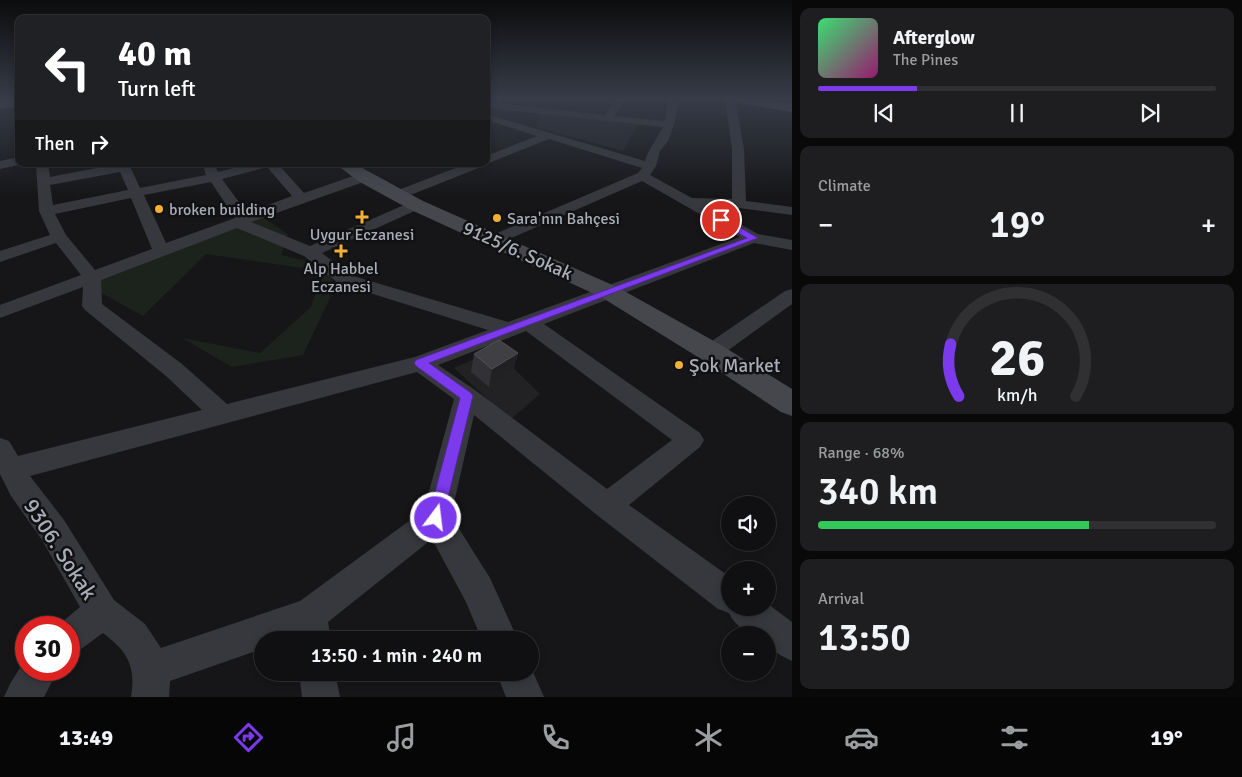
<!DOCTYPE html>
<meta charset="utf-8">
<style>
body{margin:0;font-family:Signika,sans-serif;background:#1e1e20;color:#f1f3f6;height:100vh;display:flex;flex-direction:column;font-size:19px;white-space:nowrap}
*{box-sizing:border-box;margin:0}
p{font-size:16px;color:#9c9d9f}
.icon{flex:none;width:28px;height:28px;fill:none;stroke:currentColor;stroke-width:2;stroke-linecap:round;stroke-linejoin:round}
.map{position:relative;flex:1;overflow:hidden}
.panel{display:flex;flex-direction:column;gap:8px;padding:8px;background:#09090a;width:450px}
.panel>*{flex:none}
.top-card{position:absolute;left:15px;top:15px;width:475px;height:152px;border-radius:10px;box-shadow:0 2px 8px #0003,0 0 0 1px #303032;background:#202124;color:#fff;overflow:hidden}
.fabs{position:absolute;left:721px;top:496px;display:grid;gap:10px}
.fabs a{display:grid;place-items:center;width:55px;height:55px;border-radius:50%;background:#101012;box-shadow:0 2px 8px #0003,0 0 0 1px #303032;font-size:25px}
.speed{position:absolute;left:15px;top:616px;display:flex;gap:10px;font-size:25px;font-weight:700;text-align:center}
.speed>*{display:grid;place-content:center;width:65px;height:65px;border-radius:50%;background:#101012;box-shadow:0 2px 8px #0003,0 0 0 1px #303032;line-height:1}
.speed .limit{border:8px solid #d22;background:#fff;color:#111}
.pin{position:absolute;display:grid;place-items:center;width:42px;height:42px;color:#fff;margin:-21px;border:2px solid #fff;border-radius:50%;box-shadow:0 1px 5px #0007}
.me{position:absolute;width:55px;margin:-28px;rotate:15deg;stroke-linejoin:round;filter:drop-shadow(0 0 4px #0008)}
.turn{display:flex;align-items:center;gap:18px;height:105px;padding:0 20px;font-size:22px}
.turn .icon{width:65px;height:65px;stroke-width:2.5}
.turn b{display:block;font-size:35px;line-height:42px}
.then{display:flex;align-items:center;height:48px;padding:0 20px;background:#0003;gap:10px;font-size:19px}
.big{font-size:38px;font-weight:600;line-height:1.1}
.panel .widget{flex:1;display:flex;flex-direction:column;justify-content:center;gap:8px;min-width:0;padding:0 18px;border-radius:10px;background:#1e1e20}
.panel .dial{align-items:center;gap:0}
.dial svg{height:130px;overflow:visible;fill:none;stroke:#303032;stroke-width:7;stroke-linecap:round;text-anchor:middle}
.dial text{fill:#f1f3f6;stroke:none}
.song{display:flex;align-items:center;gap:15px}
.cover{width:60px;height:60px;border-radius:8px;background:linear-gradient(135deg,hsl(140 70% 55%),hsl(320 70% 35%))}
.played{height:5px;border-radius:2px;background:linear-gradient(90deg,#7c3aed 25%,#303032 25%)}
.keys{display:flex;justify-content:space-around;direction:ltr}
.heat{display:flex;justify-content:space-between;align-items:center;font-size:28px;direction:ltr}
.charge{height:8px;border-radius:4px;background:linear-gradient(90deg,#34c759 68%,#303032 0)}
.trip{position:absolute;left:254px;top:631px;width:285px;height:50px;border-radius:25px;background:#101012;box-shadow:0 2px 8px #0003,0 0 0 1px #303032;font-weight:600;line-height:50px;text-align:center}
.tabs{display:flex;height:80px;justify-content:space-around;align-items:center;background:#060607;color:#9c9d9f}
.tabs .icon{width:35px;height:35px}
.tabs .on{color:#7c3aed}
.tabs b{font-size:22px;color:#f1f3f6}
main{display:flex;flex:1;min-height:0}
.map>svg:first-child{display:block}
.built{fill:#222225}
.green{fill:#1c231d}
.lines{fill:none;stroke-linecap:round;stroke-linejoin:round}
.minor{fill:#37383d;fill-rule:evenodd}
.secondary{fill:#45474d;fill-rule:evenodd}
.primary{fill:#53555c;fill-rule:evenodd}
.wall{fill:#323236}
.shaded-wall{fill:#212124}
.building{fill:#3f3f44;stroke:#4f5156}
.route{fill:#7c3aed;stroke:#51269a}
.poi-dot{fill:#f2b134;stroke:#111113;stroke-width:2}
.labels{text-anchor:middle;stroke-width:5;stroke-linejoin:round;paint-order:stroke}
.far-poi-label{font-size:16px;fill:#a8adb8;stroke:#111113;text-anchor:start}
.street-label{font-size:19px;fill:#a8adb8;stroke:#111113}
.poi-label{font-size:19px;fill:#a8adb8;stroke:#111113;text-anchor:start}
.near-street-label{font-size:22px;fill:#a8adb8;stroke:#111113}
</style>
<main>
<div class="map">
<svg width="792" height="697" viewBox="0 0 792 697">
<rect width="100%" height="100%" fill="#161618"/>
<g class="built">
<polygon points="542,114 639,122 623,151 535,127"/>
<polygon points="495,350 540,394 510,420 454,368"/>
</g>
<polygon class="green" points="262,217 288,234 281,255 319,264 336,285 303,355 232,367 182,338 260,353 311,307 323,271 206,254 143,316 92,288 92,279"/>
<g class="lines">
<g class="minor">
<path d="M 616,99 L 626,99 L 614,116 L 665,121 L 669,99 L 679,99 L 674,125 L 668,141 L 660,151 L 656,166 L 650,175 L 692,198 L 732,199 L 732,149 L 725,99 L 735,99 L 744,149 L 746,201 L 792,207 L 792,215 L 739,208 L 709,207 L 758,234 L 792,240 L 792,250 L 754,243 L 544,324 L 700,433 L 704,440 L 700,447 L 629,505 L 730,577 L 730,608 L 768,608 L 768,604 L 792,622 L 792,661 L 780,655 L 768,646 L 768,635 C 752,635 736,629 729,613 L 718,609 L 597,515 L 474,415 L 451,516 L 490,578 L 518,640 L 482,640 L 466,602 L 432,539 L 328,622 L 331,640 L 295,640 L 295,637 L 287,640 L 262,640 L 262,649 L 170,681 L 169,697 L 131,697 C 136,666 128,652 103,633 L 81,649 L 69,654 L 69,628 L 55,628 L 80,607 L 42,540 L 11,496 L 0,474 L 0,438 L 9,441 L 18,456 L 202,410 L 166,376 L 85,310 L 82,306 L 83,287 L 0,318 L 0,305 L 81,275 L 56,243 L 0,262 L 0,251 L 50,235 L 39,211 L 36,164 L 48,164 L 50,177 L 117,164 L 129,164 L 140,188 L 206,175 L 203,166 L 204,164 L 214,164 L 218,172 L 249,164 L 278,164 L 304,193 L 359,174 L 369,174 L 371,177 L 369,180 L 251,222 L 310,246 L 411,202 L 421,202 L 423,205 L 421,208 L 322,253 L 350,275 L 508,322 L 740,237 L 642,181 L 500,243 L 488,243 L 486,240 L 488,237 L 638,173 L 642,168 L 549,139 L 486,164 L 486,156 L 537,136 L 486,120 L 486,114 L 645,161 C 649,148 657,139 663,127 L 486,108 L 486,102 L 605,115 ZM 267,167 L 292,196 L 247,213 L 222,179 ZM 120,172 L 128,190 L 53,205 L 50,185 ZM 211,182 L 235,218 L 166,243 L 144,195 ZM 131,198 L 152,249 L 95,270 L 66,235 L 55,214 ZM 237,228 L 304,256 L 338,283 L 488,330 L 415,357 L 227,404 L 182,364 L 102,304 L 101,280 ZM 526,331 L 672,440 L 607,489 L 475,390 L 438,365 ZM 417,372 L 454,399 L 424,510 L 300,601 L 161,648 L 145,624 L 114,600 L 64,520 L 30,476 Z"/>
<polygon points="19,157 19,164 23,164 0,169 0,161"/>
<polygon points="466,164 483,164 481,167 403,198 393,198 391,195 393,192"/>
<polygon points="792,289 792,304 719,357 711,359 703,357 700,352 703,347 785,291"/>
<polygon points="26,658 26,670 58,670 44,697 4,697 10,684"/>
<polygon points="530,665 544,697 506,697 496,672 530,672"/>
<polygon points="299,672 335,672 340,697 302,697"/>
</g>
<g class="secondary">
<polygon points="19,99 19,107 0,109 0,101"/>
<polygon points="336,164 355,164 423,201 617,287 721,345 792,389 792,416 781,412 701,359 601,297 409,209 358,181"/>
</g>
<polygon class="primary" points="732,99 760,99 792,104 792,112 738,103"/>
</g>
<polygon class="wall" points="518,353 513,371 489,387 471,372 474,354"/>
<polygon class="shaded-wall" points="518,353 513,371 489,387 492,369"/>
<polygon class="building" points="499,340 518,353 492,369 474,354"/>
<linearGradient id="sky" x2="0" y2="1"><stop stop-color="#0c0c0d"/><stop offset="0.5" stop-color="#363c48"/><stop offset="1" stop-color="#363c48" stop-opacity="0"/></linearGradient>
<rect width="792" height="197" fill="url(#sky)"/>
<polygon class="route" points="718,218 724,218 758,238 429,363 471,393 473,396 443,518 441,523 436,525 430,523 428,518 460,398 416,366 414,363 416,360 747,238 718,222"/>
<g class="poi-dot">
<circle cx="159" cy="209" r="5"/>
<path d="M359.5 209.5h5v5h5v5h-5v5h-5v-5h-5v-5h5z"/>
<circle cx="497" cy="218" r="5"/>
<path d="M338.5 243.5h5v5h5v5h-5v5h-5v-5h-5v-5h5z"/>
<circle cx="679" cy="365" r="5"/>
</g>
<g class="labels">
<g class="far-poi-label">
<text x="169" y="215">broken building</text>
<text x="507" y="224">Sara'nın Bahçesi</text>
<text x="362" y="240" text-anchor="middle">Uygur Eczanesi</text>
<text x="341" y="274" text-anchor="middle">Alp Habbel<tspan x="341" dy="18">Eczanesi</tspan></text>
</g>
<g class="street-label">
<text transform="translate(518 250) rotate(24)" y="7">9125/6. Sokak</text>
</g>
<g class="poi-label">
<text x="689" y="372">Şok Market</text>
</g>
<g class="near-street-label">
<text transform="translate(61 549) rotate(57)" y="8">9306. Sokak</text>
</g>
</g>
</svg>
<div class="fabs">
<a><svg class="icon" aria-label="sound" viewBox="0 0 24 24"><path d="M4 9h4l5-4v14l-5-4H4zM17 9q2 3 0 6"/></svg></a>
<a>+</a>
<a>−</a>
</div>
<div class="speed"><div class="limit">30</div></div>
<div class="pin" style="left:721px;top:220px;background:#d93025"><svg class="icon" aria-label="arrive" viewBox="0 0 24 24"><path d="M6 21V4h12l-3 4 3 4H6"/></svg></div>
<svg class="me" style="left:436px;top:518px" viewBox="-20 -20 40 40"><circle r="17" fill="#7c3aed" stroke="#fff" stroke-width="3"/><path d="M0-11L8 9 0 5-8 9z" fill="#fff"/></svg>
<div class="trip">13:50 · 1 min · 240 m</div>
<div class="top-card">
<div class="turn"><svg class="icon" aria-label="left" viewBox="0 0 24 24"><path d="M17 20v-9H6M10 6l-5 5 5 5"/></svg><div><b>40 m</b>Turn left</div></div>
<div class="then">Then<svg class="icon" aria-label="right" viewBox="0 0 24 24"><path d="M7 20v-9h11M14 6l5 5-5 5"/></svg></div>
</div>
</div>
<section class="panel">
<div class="widget">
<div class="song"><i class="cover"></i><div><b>Afterglow</b><p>The Pines</p></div></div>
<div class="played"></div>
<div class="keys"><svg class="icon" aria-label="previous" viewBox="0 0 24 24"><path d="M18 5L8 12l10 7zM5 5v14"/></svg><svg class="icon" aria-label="pause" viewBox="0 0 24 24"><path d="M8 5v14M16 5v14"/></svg><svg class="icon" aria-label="next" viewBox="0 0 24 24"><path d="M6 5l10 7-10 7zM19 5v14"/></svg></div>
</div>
<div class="widget"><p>Climate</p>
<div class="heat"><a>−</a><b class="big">19°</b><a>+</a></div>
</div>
<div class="widget dial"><svg viewBox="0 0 100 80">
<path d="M14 69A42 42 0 1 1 86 69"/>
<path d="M14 69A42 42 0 0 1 9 37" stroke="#7c3aed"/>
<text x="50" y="56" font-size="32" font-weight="700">26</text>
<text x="50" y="72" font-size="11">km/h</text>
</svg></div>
<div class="widget"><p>Range · 68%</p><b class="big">340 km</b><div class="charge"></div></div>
<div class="widget"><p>Arrival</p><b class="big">13:50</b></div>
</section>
</main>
<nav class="tabs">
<b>13:49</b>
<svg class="icon on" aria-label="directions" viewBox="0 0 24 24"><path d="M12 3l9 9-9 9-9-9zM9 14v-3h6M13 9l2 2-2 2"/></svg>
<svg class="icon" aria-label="music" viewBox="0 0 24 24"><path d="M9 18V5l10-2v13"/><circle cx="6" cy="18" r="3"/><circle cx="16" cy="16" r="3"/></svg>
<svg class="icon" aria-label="phone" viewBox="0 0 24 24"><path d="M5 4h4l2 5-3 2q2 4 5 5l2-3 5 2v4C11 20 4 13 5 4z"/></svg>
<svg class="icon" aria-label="climate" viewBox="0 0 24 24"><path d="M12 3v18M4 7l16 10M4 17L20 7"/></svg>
<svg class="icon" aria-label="car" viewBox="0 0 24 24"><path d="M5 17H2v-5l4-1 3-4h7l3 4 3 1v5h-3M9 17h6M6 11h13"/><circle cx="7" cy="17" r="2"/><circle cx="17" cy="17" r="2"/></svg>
<svg class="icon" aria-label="filters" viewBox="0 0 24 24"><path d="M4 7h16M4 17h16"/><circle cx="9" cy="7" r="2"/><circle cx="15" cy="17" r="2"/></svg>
<b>19°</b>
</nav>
